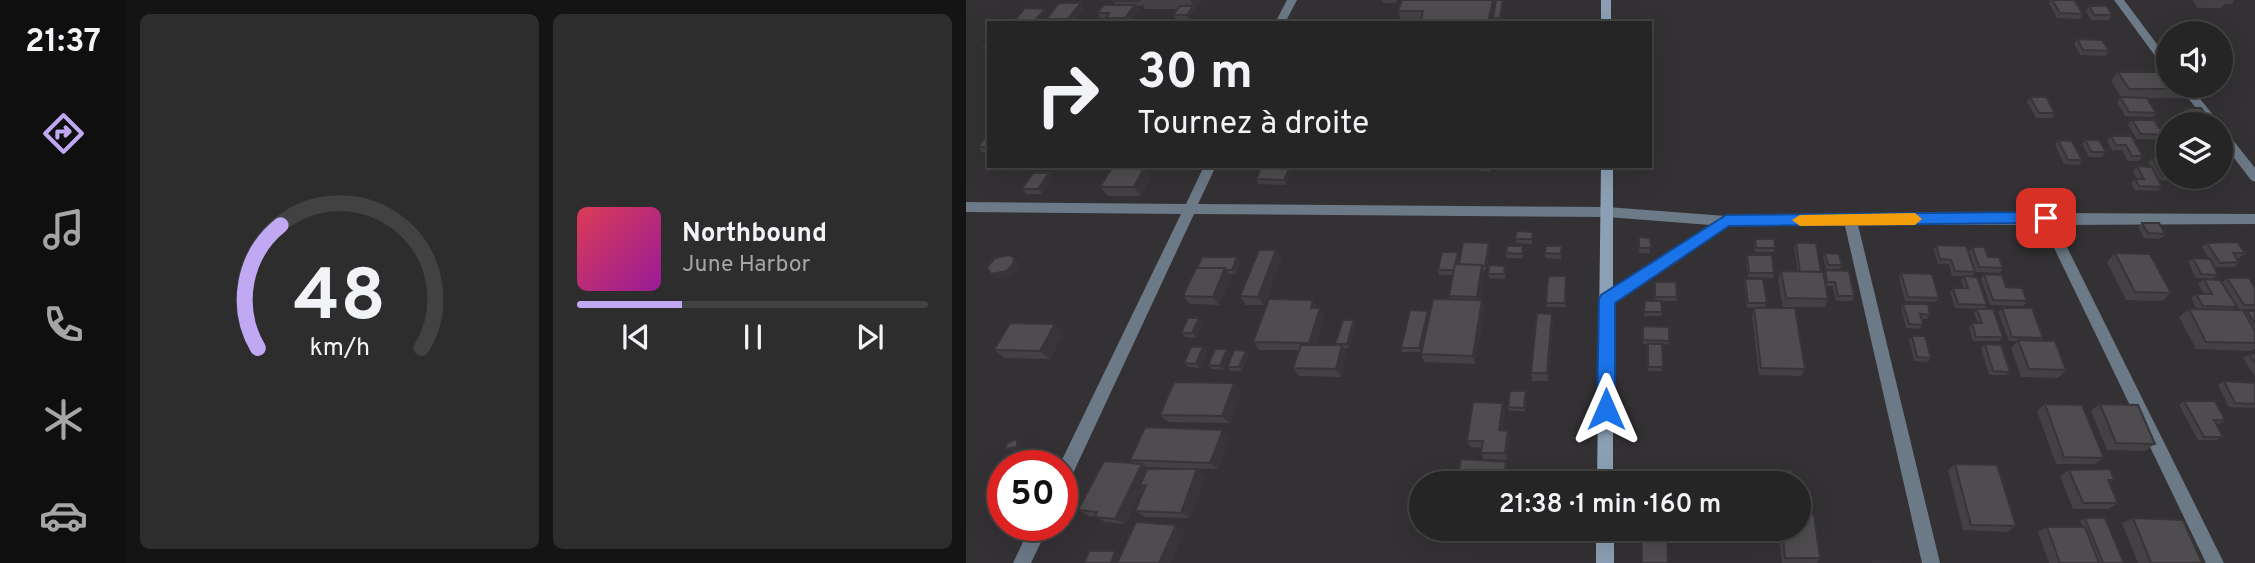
<!DOCTYPE html>
<html lang="fr">
<meta charset="utf-8">
<style>
body{margin:0;font-family:Overpass,sans-serif;background:#2e2d2e;color:#f1f3f6;height:100vh;display:flex;flex-direction:column;font-size:26px;white-space:nowrap}
*{box-sizing:border-box;margin:0}
p{font-size:23px;color:#a4a5a7}
.icon{flex:none;width:38px;height:38px;fill:none;stroke:currentColor;stroke-width:2;stroke-linecap:round;stroke-linejoin:round}
.map{position:relative;flex:1;overflow:hidden}
.drawer{display:flex;flex-direction:column;gap:14px;padding:14px;background:#151415;width:840px}
.drawer>*{flex:none}
.banner{position:absolute;left:21px;top:21px;width:665px;height:147px;border-radius:0px;box-shadow:0 7px 28px #0002,0 0 0 2px #424243;background:#262526;color:#f1f3f6;overflow:hidden}
.controls{position:absolute;left:1190px;top:21px;display:grid;gap:14px}
.controls a{display:grid;place-items:center;width:77px;height:77px;border-radius:50%;background:#262526;box-shadow:0 7px 28px #0002,0 0 0 2px #424243;font-size:35px}
.speed{position:absolute;left:21px;top:450px;display:flex;gap:14px;font-size:35px;font-weight:700;text-align:center}
.speed>*{display:grid;place-content:center;width:91px;height:91px;border-radius:50%;background:#262526;box-shadow:0 7px 28px #0002,0 0 0 2px #424243;line-height:1}
.speed .limit{border:10px solid #d22;background:#fff;color:#111}
.pin{position:absolute;display:grid;place-items:center;width:60px;height:60px;color:#fff;margin:-30px;border-radius:14px;box-shadow:0 4px 10px #0006}
.me{position:absolute;width:77px;margin:-38px;rotate:0deg;stroke-linejoin:round;filter:drop-shadow(0 0 5px #0008)}
.turn{display:flex;align-items:center;gap:24px;height:147px;padding:0 35px;font-size:32px}
.turn .icon{width:91px;height:91px;stroke-width:2.5}
.turn b{display:block;font-size:49px;line-height:60px}
.drawer .widget{flex:1;display:flex;flex-direction:column;justify-content:center;gap:10px;min-width:0;padding:0 24px;border-radius:10px;background:#2e2d2e}
.drawer .dial{align-items:center;gap:0}
.dial svg{height:182px;overflow:visible;fill:none;stroke:#424243;stroke-width:7;stroke-linecap:round;text-anchor:middle}
.dial text{fill:#f1f3f6;stroke:none}
.song{display:flex;align-items:center;gap:21px}
.cover{width:84px;height:84px;border-radius:10px;background:linear-gradient(135deg,hsl(350 70% 55%),hsl(300 70% 35%))}
.played{height:7px;border-radius:4px;background:linear-gradient(90deg,#c1a8f3 30%,#424243 30%)}
.keys{display:flex;justify-content:space-around;direction:ltr}
.drawer .tiles{flex:1;display:grid;gap:14px;grid-template-columns:repeat(2,1fr)}
.trip{position:absolute;left:443px;top:471px;width:402px;height:70px;border-radius:35px;background:#262526;box-shadow:0 7px 28px #0002,0 0 0 2px #424243;font-weight:600;line-height:70px;text-align:center}
main{display:flex;flex:1;min-height:0}
.menu{display:flex;flex-direction:column;width:126px;justify-content:space-around;align-items:center;background:#0f0f0f;color:#a4a5a7}
.menu .icon{width:49px;height:49px}
.menu .current{color:#c1a8f3}
.menu b{font-size:32px;color:#f1f3f6}
.map>svg:first-child{display:block}
.lines{fill:none;stroke-linecap:round;stroke-linejoin:round}
.minor{fill:#6c7986;fill-rule:evenodd}
.secondary{fill:#8ca0b5;fill-rule:evenodd}
.wall{fill:#434143}
.shaded-wall{fill:#373537}
.building{fill:#4e4c4e;stroke:#373537;stroke-width:2}
.route{fill:#1a73e8;stroke:#114b97;stroke-width:2}
.slow{fill:#f59e0b}
</style>
<main>
<nav class="menu">
<b>21:37</b>
<svg class="icon current" aria-label="directions" viewBox="0 0 24 24"><path d="M12 3l9 9-9 9-9-9zM9 14v-3h6M13 9l2 2-2 2"/></svg>
<svg class="icon" aria-label="music" viewBox="0 0 24 24"><path d="M9 18V5l10-2v13"/><circle cx="6" cy="18" r="3"/><circle cx="16" cy="16" r="3"/></svg>
<svg class="icon" aria-label="phone" viewBox="0 0 24 24"><path d="M5 4h4l2 5-3 2q2 4 5 5l2-3 5 2v4C11 20 4 13 5 4z"/></svg>
<svg class="icon" aria-label="climate" viewBox="0 0 24 24"><path d="M12 3v18M4 7l16 10M4 17L20 7"/></svg>
<svg class="icon" aria-label="car" viewBox="0 0 24 24"><path d="M5 17H2v-5l4-1 3-4h7l3 4 3 1v5h-3M9 17h6M6 11h13"/><circle cx="7" cy="17" r="2"/><circle cx="17" cy="17" r="2"/></svg>
</nav>
<section class="drawer">
<div class="tiles">
<div class="widget dial"><svg viewBox="0 0 100 80">
<path d="M14 69A42 42 0 1 1 86 69"/>
<path d="M14 69A42 42 0 0 1 24 15" stroke="#c1a8f3"/>
<text x="50" y="56" font-size="32" font-weight="700">48</text>
<text x="50" y="72" font-size="11">km/h</text>
</svg></div>
<div class="widget">
<div class="song"><i class="cover"></i><div><b>Northbound</b><p>June Harbor</p></div></div>
<div class="played"></div>
<div class="keys"><svg class="icon" aria-label="previous" viewBox="0 0 24 24"><path d="M18 5L8 12l10 7zM5 5v14"/></svg><svg class="icon" aria-label="pause" viewBox="0 0 24 24"><path d="M8 5v14M16 5v14"/></svg><svg class="icon" aria-label="next" viewBox="0 0 24 24"><path d="M6 5l10 7-10 7zM19 5v14"/></svg></div>
</div>
</div>
</section>
<div class="map">
<svg width="1289" height="563" viewBox="0 0 1289 563">
<rect width="100%" height="100%" fill="#333133"/>
<g class="lines">
<g class="minor">
<polygon points="321,0 331,0 319,23 309,23"/>
<polygon points="1148,0 1158,0 1202,59 1202,69 1198,68"/>
<polygon points="1213,86 1224,86 1254,124 1242,124"/>
<polygon points="1255,129 1259,130 1289,168 1289,182 1285,180 1255,141"/>
<polygon points="238,166 250,166 232,204 641,207 760,216 1080,213 1289,214 1289,224 1090,225 1258,563 1240,563 1077,225 892,225 974,563 956,563 879,226 762,226 641,305 636,303 634,299 636,295 744,225 641,217 228,214 102,484 96,486 96,466 93,466 215,214 0,212 0,202 220,204"/>
<polygon points="65,525 83,525 65,563 47,563"/>
</g>
<g class="secondary">
<rect x="635" y="0" width="10" height="23"/>
<polygon points="635,166 647,166 647,483 631,483"/>
<rect x="630" y="528" width="18" height="35"/>
</g>
</g>
<g class="wall">
<polygon points="147,0 235,0 223,20 210,20 207,15 211,9 179,9 177,5 176,6 170,6 172,10 162,23 139,23 143,22 140,18 134,18 131,13 149,5 147,1"/>
<polygon points="416,0 431,0 430,3 417,3"/>
<polygon points="537,0 537,5 535,23 528,23 528,20 527,23 435,23 432,11"/>
<polygon points="1083,0 1108,0 1117,14 1114,19 1091,18 1083,3 1084,1"/>
<polygon points="1226,0 1268,0 1266,4 1259,4 1255,8 1232,8"/>
<polygon points="1123,6 1146,15 1143,20 1125,20 1120,11"/>
<polygon points="118,8 106,23 83,23 80,19"/>
<polygon points="23,39 23,51 20,51 16,46"/>
<polygon points="1111,39 1143,51 1139,56 1114,55 1108,44"/>
<polygon points="1152,72 1224,89 1216,98 1181,98 1190,113 1187,117 1159,116 1151,102 1155,97 1145,81"/>
<polygon points="1064,97 1089,113 1086,118 1070,118 1061,102"/>
<polygon points="1220,108 1240,115 1236,119 1220,119 1216,113"/>
<polygon points="1166,120 1202,130 1202,139 1201,140 1171,139 1162,125"/>
<polygon points="23,133 23,152 16,152 12,147"/>
<polygon points="1145,136 1177,156 1173,161 1162,161 1156,150 1146,150 1141,141"/>
<polygon points="1092,140 1116,160 1113,165 1098,164 1089,145"/>
<polygon points="1119,140 1140,152 1136,157 1123,157 1116,144"/>
<polygon points="1186,158 1202,159 1202,177 1212,177 1208,181 1193,180 1196,187 1192,191 1169,190 1165,183 1169,179 1171,179 1167,171 1171,166 1184,167 1182,162"/>
<polygon points="100,166 117,166 117,168 101,167"/>
<polygon points="497,166 525,166 524,172 498,169"/>
<polygon points="170,168 178,168 185,177 175,196 142,196 134,187"/>
<polygon points="83,173 87,178 76,194 60,194 56,189"/>
<polygon points="325,173 320,185 292,184 290,179"/>
<polygon points="1176,223 1199,234 1194,239 1178,238 1172,227"/>
<polygon points="567,236 566,244 550,243 549,239"/>
<polygon points="673,237 684,238 684,253 673,253"/>
<polygon points="789,239 809,248 808,252 789,252 788,243"/>
<polygon points="523,243 524,247 520,270 517,270 518,274 514,300 516,300 519,308 509,364 458,362 455,354 484,299 483,296 487,275 473,275 472,270 492,252 493,257 492,265 493,265"/>
<polygon points="830,243 857,274 859,270 888,296 886,301 870,301 867,286 860,286 862,299 859,307 817,307 812,280 815,271 832,272 828,247"/>
<polygon points="1241,243 1279,253 1273,258 1270,258 1273,262 1268,267 1249,267 1244,259 1252,275 1247,279 1230,278 1222,262 1227,258 1243,259 1236,247"/>
<polygon points="970,245 1009,272 1006,276 986,276 983,264 972,264 968,250"/>
<polygon points="557,246 557,258 541,258 540,253"/>
<polygon points="1006,247 1037,268 1034,273 1010,272 1003,252"/>
<polygon points="596,251 595,259 579,258 579,253"/>
<polygon points="859,253 876,265 874,269 860,269 857,258"/>
<polygon points="1149,253 1205,293 1196,301 1160,300 1141,262"/>
<polygon points="781,255 808,273 807,278 782,277 780,259"/>
<polygon points="316,259 298,305 280,305 274,296"/>
<polygon points="274,262 270,274 263,274 265,277 253,305 224,304 217,296"/>
<polygon points="540,270 539,279 523,278 522,274"/>
<polygon points="935,273 973,298 970,302 939,301 933,278"/>
<polygon points="1018,274 1040,287 1061,301 1057,306 1024,305 1015,279"/>
<polygon points="998,276 1021,305 1018,309 989,308 984,292 987,288 998,288 995,281"/>
<polygon points="1261,278 1289,288 1289,309 1273,309 1271,307 1266,310 1279,313 1281,311 1289,311 1289,348 1285,351 1230,349 1213,317 1223,309 1231,309 1225,298 1230,294 1238,294 1232,284 1238,279 1256,282"/>
<polygon points="779,279 801,303 799,308 839,369 835,376 793,375 786,316 788,308 781,307 778,283"/>
<polygon points="600,281 600,307 581,307 580,303"/>
<polygon points="689,282 711,297 710,301 689,301"/>
<polygon points="679,301 696,312 696,316 678,316"/>
<polygon points="937,304 964,315 961,319 955,319 957,325 954,329 940,328 935,308"/>
<polygon points="352,308 359,316 350,345 370,345 369,344 390,324 383,348 378,348 381,353 375,377 333,376 327,368 333,350 293,350 287,342"/>
<polygon points="1036,308 1077,338 1074,341 1100,370 1092,378 1055,377 1045,348 1052,341 1043,341 1032,312"/>
<polygon points="1011,309 1037,337 1033,341 1007,341 1003,328 1006,323 1012,323 1008,313"/>
<polygon points="462,311 464,315 455,352 436,352 435,348"/>
<polygon points="586,314 587,322 582,381 566,381 565,373"/>
<polygon points="237,322 230,338 219,337 215,333"/>
<polygon points="677,326 703,341 703,345 696,344 696,371 682,371 682,344 690,344 677,344"/>
<polygon points="99,332 84,359 39,358 28,350"/>
<polygon points="946,336 965,358 962,362 948,361 943,340"/>
<polygon points="1019,344 1044,372 1040,375 1023,375 1015,348"/>
<polygon points="237,347 241,351 234,368 222,367 218,363"/>
<polygon points="261,349 264,353 258,370 246,369 242,365"/>
<polygon points="280,351 283,355 276,371 264,371 261,367"/>
<polygon points="1283,354 1289,354 1289,377 1277,358"/>
<polygon points="1258,381 1289,383 1289,408 1263,407 1252,385"/>
<polygon points="268,383 275,390 264,423 202,422 194,415"/>
<polygon points="560,395 559,411 543,411 542,407"/>
<polygon points="1218,401 1259,420 1253,424 1250,424 1257,437 1251,440 1232,440 1213,405"/>
<polygon points="1079,404 1138,458 1128,464 1090,464 1071,411"/>
<polygon points="1134,404 1189,444 1179,451 1141,450 1125,411"/>
<polygon points="539,410 536,430 542,431 544,437 541,460 518,459 515,453 516,448 504,447 501,441"/>
<polygon points="264,437 252,469 180,467 183,469 239,476 224,518 179,517 169,511 179,489 177,488 159,524 139,522 129,516 123,516 112,510 169,463 164,460"/>
<polygon points="540,462 542,468 540,482 530,481 490,483"/>
<polygon points="989,464 1050,526 1041,532 997,530 982,470"/>
<polygon points="810,470 827,483 809,483 808,473"/>
<polygon points="1103,470 1148,480 1143,483 1152,503 1142,509 1107,509 1094,476"/>
<polygon points="1119,518 1158,563 1083,563 1072,532 1081,527 1117,527 1114,521"/>
<polygon points="1167,518 1236,563 1172,563 1156,523"/>
<polygon points="812,528 833,528 854,558 850,563 816,563"/>
</g>
<g class="shaded-wall">
<polygon points="224,0 235,0 229,9"/>
<polygon points="527,0 531,0 527,23 522,23"/>
<polygon points="537,0 537,5 535,23 534,18"/>
<polygon points="115,3 118,8 106,23 104,23 102,19"/>
<polygon points="169,5 172,10 162,23 159,18"/>
<polygon points="227,6 229,11 223,20 221,15"/>
<polygon points="79,9 82,14 75,23 67,23"/>
<polygon points="178,168 185,177 175,196 168,187"/>
<polygon points="323,169 325,173 320,185 318,180"/>
<polygon points="83,173 87,178 76,194 72,189"/>
<polygon points="523,243 524,247 520,270 519,266"/>
<polygon points="310,250 316,259 298,305 292,297"/>
<polygon points="492,252 493,257 490,275 488,270"/>
<polygon points="271,257 274,262 270,274 266,270"/>
<polygon points="48,258 53,263 52,269 46,275 30,279 25,274"/>
<polygon points="516,265 518,274 513,305 511,297"/>
<polygon points="259,268 265,277 253,305 247,297"/>
<polygon points="347,300 352,308 345,308"/>
<polygon points="516,300 519,308 509,364 507,356"/>
<polygon points="354,308 359,316 348,351 343,343"/>
<polygon points="462,311 464,315 455,352 453,348"/>
<polygon points="586,314 587,322 582,381 581,373"/>
<polygon points="233,318 237,322 230,338 226,333"/>
<polygon points="388,320 390,324 383,348 381,344"/>
<polygon points="89,324 99,332 84,359 74,351"/>
<polygon points="376,345 381,353 375,377 370,369"/>
<polygon points="237,347 241,351 234,368 230,364"/>
<polygon points="261,349 264,353 258,370 254,366"/>
<polygon points="280,351 283,355 276,371 273,367"/>
<polygon points="268,383 275,390 264,423 256,416"/>
<polygon points="537,403 539,410 535,437 533,430"/>
<polygon points="257,430 264,437 252,469 244,463"/>
<polygon points="542,431 544,437 541,460 539,453"/>
<polygon points="51,439 57,443 57,450 45,452 39,449"/>
<polygon points="540,462 542,468 540,482 538,476"/>
<polygon points="176,464 185,470 174,486 177,488 159,524 149,519"/>
<polygon points="231,469 239,476 224,518 215,513"/>
<polygon points="210,525 219,531 205,563 193,563"/>
<polygon points="149,551 155,554 151,563 145,563"/>
</g>
<g class="building">
<polygon points="147,0 174,0 173,1 147,1"/>
<polygon points="436,0 527,0 522,23 454,23 457,11 432,11"/>
<polygon points="530,0 537,0 534,18 527,18"/>
<polygon points="1086,0 1108,0 1117,14 1094,13"/>
<polygon points="93,3 115,3 102,19 80,19"/>
<polygon points="138,5 169,5 159,18 140,18 143,13 131,13"/>
<polygon points="214,6 227,6 221,15 207,15"/>
<polygon points="1123,6 1141,6 1146,15 1128,15"/>
<polygon points="59,8 79,9 67,23 46,23"/>
<polygon points="23,39 23,46 16,46"/>
<polygon points="1111,39 1136,40 1143,51 1117,50"/>
<polygon points="1152,72 1202,72 1202,86 1221,86 1224,89 1163,89"/>
<polygon points="1064,97 1080,97 1089,113 1073,113"/>
<polygon points="1154,97 1181,98 1190,113 1163,112"/>
<polygon points="1220,108 1235,108 1240,115 1224,114"/>
<polygon points="1166,120 1188,120 1193,128 1201,128 1202,130 1202,135 1175,134"/>
<polygon points="23,133 23,147 12,147"/>
<polygon points="1145,136 1165,136 1177,156 1166,156 1160,145 1150,145"/>
<polygon points="1092,140 1106,141 1116,160 1102,160"/>
<polygon points="1119,140 1133,140 1140,152 1126,152"/>
<polygon points="1186,158 1202,158 1202,176 1196,176"/>
<polygon points="147,166 164,166 163,168 178,168 168,187 134,187"/>
<polygon points="1171,166 1186,167 1196,187 1173,186 1169,179 1178,179"/>
<polygon points="295,168 323,169 318,180 290,179"/>
<polygon points="67,173 83,173 72,189 56,189"/>
<polygon points="1176,223 1193,223 1199,234 1182,233"/>
<polygon points="551,231 567,232 566,239 549,239"/>
<polygon points="673,237 684,238 685,248 673,248"/>
<polygon points="789,239 808,239 809,248 790,248"/>
<polygon points="497,242 523,243 519,266 493,265"/>
<polygon points="1271,242 1279,253 1267,253 1273,262 1254,263 1241,243"/>
<polygon points="830,243 850,243 855,272 834,272"/>
<polygon points="970,245 1000,246 1009,272 989,271 985,260 974,259"/>
<polygon points="541,246 557,246 556,254 540,253"/>
<polygon points="580,246 596,246 595,254 579,253"/>
<polygon points="1006,247 1018,247 1022,257 1033,257 1037,268 1013,267"/>
<polygon points="293,250 310,250 292,297 274,296"/>
<polygon points="476,252 492,252 488,270 472,270"/>
<polygon points="859,253 873,254 876,265 862,265"/>
<polygon points="1149,253 1184,254 1205,293 1169,292"/>
<polygon points="43,255 48,258 47,264 41,271 25,274 21,267 29,258"/>
<polygon points="781,255 806,255 808,273 783,273"/>
<polygon points="236,257 271,257 266,270 260,270 259,268 231,268"/>
<polygon points="1227,258 1244,259 1252,275 1235,274"/>
<polygon points="489,264 516,265 511,297 483,296"/>
<polygon points="523,265 539,266 538,274 522,274"/>
<polygon points="230,268 259,268 247,297 217,296"/>
<polygon points="859,270 883,271 888,296 872,296 869,282 861,282"/>
<polygon points="815,271 857,272 862,299 820,298"/>
<polygon points="935,273 966,274 973,298 942,297"/>
<polygon points="1018,274 1036,275 1040,287 1056,288 1061,301 1027,300"/>
<polygon points="582,276 600,276 599,303 580,303"/>
<polygon points="998,276 1011,277 1021,305 992,304 987,288 1002,288"/>
<polygon points="1261,278 1283,278 1289,288 1289,305 1278,305"/>
<polygon points="779,279 797,279 801,303 782,303"/>
<polygon points="1238,279 1254,280 1271,307 1237,306 1230,294 1246,294"/>
<polygon points="689,282 710,282 711,297 689,297"/>
<polygon points="303,299 347,300 345,308 354,308 343,343 287,342"/>
<polygon points="467,299 516,300 507,356 455,354"/>
<polygon points="679,301 695,301 696,312 678,312"/>
<polygon points="937,304 962,304 964,315 954,314 957,325 943,324"/>
<polygon points="788,308 829,308 839,369 795,368"/>
<polygon points="1036,308 1066,308 1077,338 1046,337"/>
<polygon points="1011,309 1027,309 1037,337 1010,337 1006,323 1016,323"/>
<polygon points="1223,309 1277,310 1289,331 1289,343 1240,342"/>
<polygon points="444,310 462,311 453,348 435,348"/>
<polygon points="1281,311 1289,311 1289,324"/>
<polygon points="571,313 586,314 581,373 565,373"/>
<polygon points="222,318 233,318 226,333 215,333"/>
<polygon points="377,320 388,320 381,344 369,344"/>
<polygon points="44,323 89,324 74,351 28,350"/>
<polygon points="677,326 703,327 703,341 677,340"/>
<polygon points="946,336 959,336 965,358 951,357"/>
<polygon points="1052,340 1089,341 1100,370 1063,369"/>
<polygon points="682,344 696,344 697,367 682,367"/>
<polygon points="1019,344 1035,345 1044,372 1027,371"/>
<polygon points="335,345 376,345 370,369 327,368"/>
<polygon points="225,347 237,347 230,364 218,363"/>
<polygon points="249,349 261,349 254,366 242,365"/>
<polygon points="268,350 280,351 273,367 261,367"/>
<polygon points="1283,354 1289,354 1289,363"/>
<polygon points="1258,381 1289,383 1289,404 1269,403"/>
<polygon points="208,382 268,383 256,416 194,415"/>
<polygon points="544,391 560,391 558,408 542,407"/>
<polygon points="1218,401 1249,401 1259,420 1248,420 1257,437 1238,437"/>
<polygon points="507,402 537,403 533,430 542,431 539,453 515,453 517,441 501,441"/>
<polygon points="1079,404 1116,405 1138,458 1098,457"/>
<polygon points="1134,404 1172,405 1189,444 1150,443"/>
<polygon points="179,427 257,430 244,463 164,460"/>
<polygon points="51,439 51,447 39,449 41,443"/>
<polygon points="495,459 540,462 538,476 527,475 526,483 490,483"/>
<polygon points="138,461 176,464 149,519 129,517 131,512 112,510"/>
<polygon points="989,464 1031,465 1050,526 1005,525"/>
<polygon points="181,469 231,469 215,513 169,511 180,485 174,486"/>
<polygon points="1144,469 1148,480 1142,480 1152,503 1117,503 1103,470"/>
<polygon points="810,470 826,470 827,483 811,483"/>
<polygon points="833,496 836,496 837,506 833,506"/>
<polygon points="833,514 848,515 854,558 819,558 816,528 833,528"/>
<polygon points="1119,518 1139,518 1158,563 1137,563"/>
<polygon points="1167,518 1217,520 1236,563 1185,563"/>
<polygon points="170,522 210,525 193,563 151,563"/>
<polygon points="1081,527 1119,527 1133,563 1094,563"/>
<polygon points="675,529 701,530 702,563 676,563"/>
<polygon points="123,551 149,551 145,563 118,563"/>
<polygon points="907,561 934,562 934,563 907,563"/>
</g>
<polygon class="route" points="1080,212 1088,218 1080,223 763,226 649,303 649,409 646,415 640,418 633,415 631,409 633,299 635,295 760,215"/>
<polygon class="slow" points="949,213 956,219 949,225 834,226 826,220 834,215"/>
</svg>
<div class="controls">
<a><svg class="icon" aria-label="sound" viewBox="0 0 24 24"><path d="M4 9h4l5-4v14l-5-4H4zM17 9q2 3 0 6"/></svg></a>
<a><svg class="icon" aria-label="layers" viewBox="0 0 24 24"><path d="M12 4l9 5-9 5-9-5zM3 14l9 5 9-5"/></svg></a>
</div>
<div class="speed"><div class="limit">50</div></div>
<div class="pin" style="left:1080px;top:218px;background:#d93025"><svg class="icon" aria-label="arrive" viewBox="0 0 24 24"><path d="M6 21V4h12l-3 4 3 4H6"/></svg></div>
<svg class="me" style="left:640px;top:409px" viewBox="-20 -20 40 40"><path d="M0-17L14 15 0 8-14 15z" fill="#1a73e8" stroke="#fff" stroke-width="4"/></svg>
<div class="trip">21:38 · 1 min · 160 m</div>
<div class="banner">
<div class="turn"><svg class="icon" aria-label="right" viewBox="0 0 24 24"><path d="M7 20v-9h11M14 6l5 5-5 5"/></svg><div><b>30 m</b>Tournez à droite</div></div>
</div>
</div>
</main>
